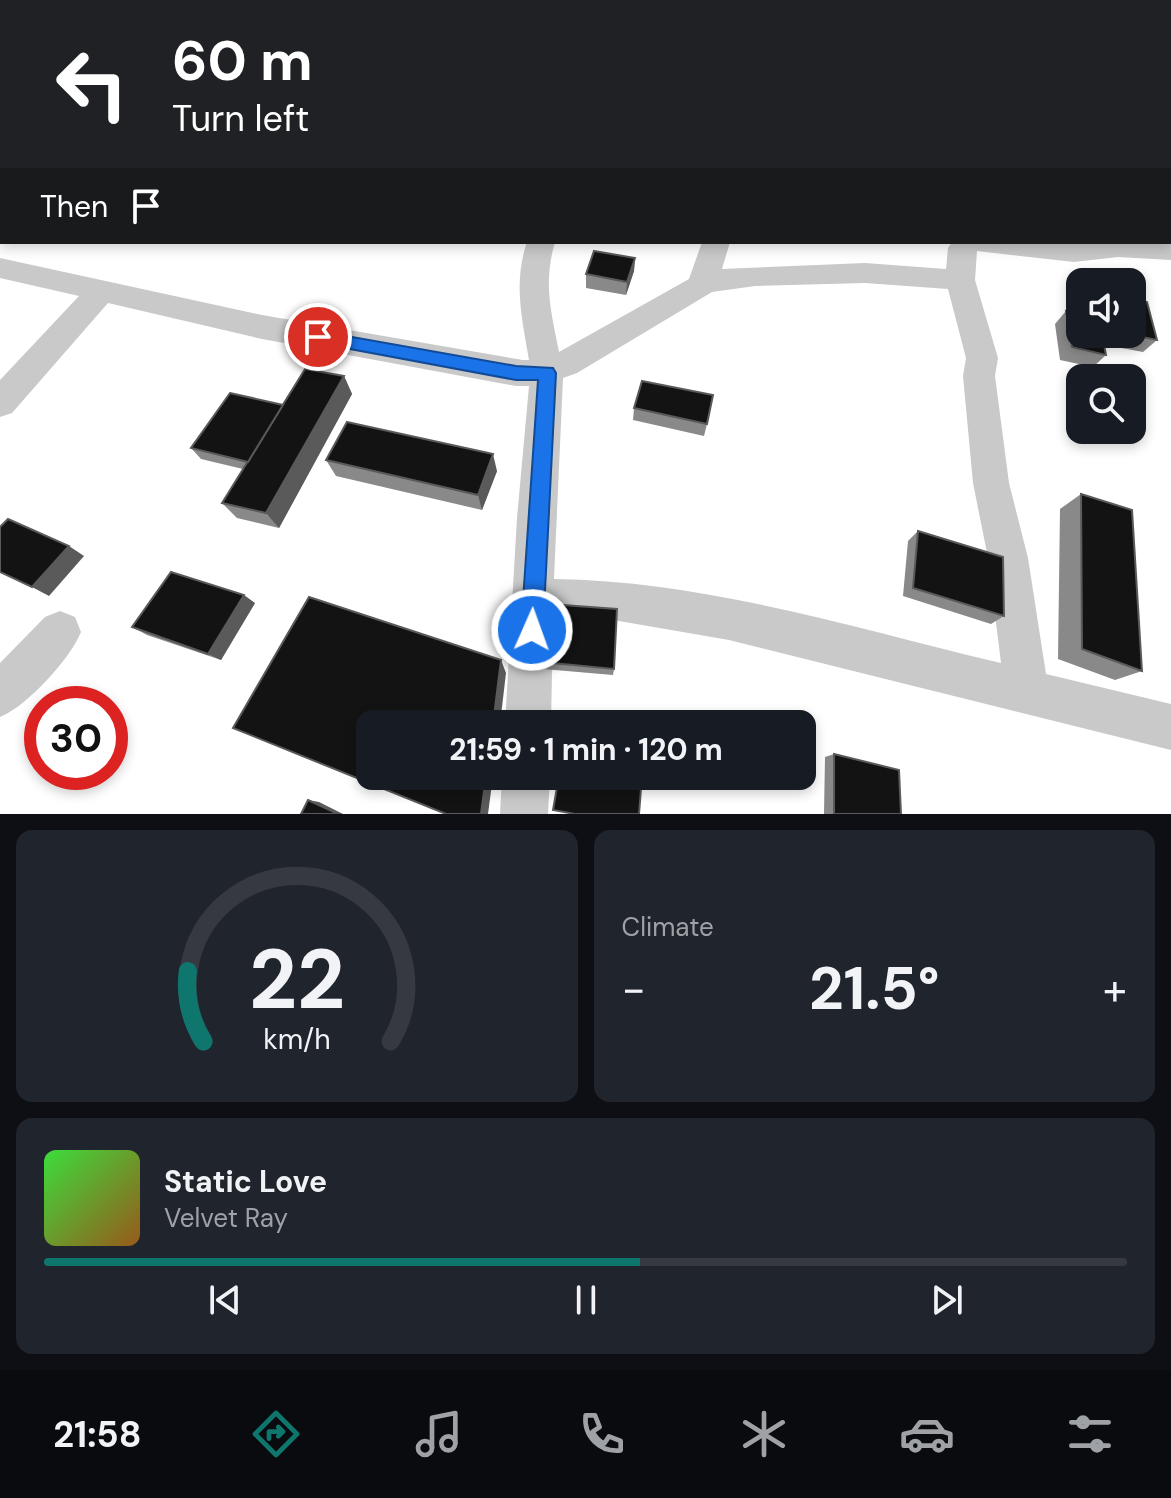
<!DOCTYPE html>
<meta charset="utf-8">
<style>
body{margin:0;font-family:"DM Sans",sans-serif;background:#20242c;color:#f1f3f6;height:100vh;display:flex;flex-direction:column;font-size:30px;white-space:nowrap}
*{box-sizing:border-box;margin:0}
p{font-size:26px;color:#9ea1a6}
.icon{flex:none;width:44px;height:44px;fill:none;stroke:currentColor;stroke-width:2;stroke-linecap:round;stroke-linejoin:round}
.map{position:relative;height:814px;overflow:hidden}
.sheet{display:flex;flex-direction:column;gap:16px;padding:16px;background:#0d0f14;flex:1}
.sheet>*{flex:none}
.top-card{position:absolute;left:0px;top:0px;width:1172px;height:244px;box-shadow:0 4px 12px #0003;background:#202124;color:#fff;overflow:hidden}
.fabs{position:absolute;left:1066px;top:268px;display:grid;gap:16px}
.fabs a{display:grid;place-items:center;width:80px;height:80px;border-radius:16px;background:#171b24;box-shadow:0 4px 12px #0003;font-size:40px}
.speed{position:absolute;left:24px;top:686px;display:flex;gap:16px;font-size:40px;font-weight:700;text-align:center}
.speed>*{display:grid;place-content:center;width:104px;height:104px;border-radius:50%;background:#171b24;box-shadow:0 4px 12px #0003;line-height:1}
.speed .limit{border:12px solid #d22;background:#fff;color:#111}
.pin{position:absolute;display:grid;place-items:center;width:68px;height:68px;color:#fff;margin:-34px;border:4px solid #fff;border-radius:50%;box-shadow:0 2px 8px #0007}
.me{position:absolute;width:88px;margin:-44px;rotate:2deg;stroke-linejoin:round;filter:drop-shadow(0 0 6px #0008)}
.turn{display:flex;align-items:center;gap:28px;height:168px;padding:0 40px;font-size:36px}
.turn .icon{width:104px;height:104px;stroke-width:2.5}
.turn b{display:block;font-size:56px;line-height:68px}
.then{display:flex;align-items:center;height:76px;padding:0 40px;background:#0003;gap:16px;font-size:30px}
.big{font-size:60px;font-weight:700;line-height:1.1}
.sheet .tile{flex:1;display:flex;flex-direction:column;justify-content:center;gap:12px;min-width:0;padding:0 28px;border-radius:16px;background:#20242c}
.sheet .dial{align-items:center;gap:0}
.dial svg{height:208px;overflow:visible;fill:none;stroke:#363941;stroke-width:7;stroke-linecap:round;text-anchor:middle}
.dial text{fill:#f1f3f6;stroke:none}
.song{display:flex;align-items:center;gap:24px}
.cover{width:96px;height:96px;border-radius:12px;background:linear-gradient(135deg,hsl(120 70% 55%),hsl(30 70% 35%))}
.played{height:8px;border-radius:4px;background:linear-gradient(90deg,#0f766e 55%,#363941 55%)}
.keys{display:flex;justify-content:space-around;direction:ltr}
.heat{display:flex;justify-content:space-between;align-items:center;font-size:44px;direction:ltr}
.sheet .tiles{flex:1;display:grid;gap:16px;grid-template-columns:1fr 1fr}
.tile:last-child{grid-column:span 2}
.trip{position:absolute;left:356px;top:710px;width:460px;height:80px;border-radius:16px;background:#171b24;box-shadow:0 4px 12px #0003;font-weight:700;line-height:80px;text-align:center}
.menu{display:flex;height:128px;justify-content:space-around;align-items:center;background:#090b0e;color:#9ea1a6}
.menu .icon{width:56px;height:56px}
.menu .current{color:#0f766e}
.menu b{font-size:36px;color:#f1f3f6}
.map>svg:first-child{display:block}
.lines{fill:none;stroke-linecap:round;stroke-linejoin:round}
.minor{fill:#c9c9c9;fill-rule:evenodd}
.wall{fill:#898989}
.shaded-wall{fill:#5a5a5a}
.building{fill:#131313;stroke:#5a5a5a;stroke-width:2}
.route{fill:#1a73e8;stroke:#114b97;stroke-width:2}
</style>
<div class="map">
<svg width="1171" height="814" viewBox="0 0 1171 814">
<rect width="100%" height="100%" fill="#fff"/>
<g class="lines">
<g class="minor">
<polygon points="405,0 428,0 430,2 407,2"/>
<polygon points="574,0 594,0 573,2"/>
<rect x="771" y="0" width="20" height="2"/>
<rect x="1046" y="0" width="20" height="2"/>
<polygon points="1155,0 1171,0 1171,7 1170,2"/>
<path d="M 1171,240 L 1171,260 L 1118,257 L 1074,262 L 977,251 L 975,280 L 998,358 L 995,376 L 1009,483 L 1028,558 L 1046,674 L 1171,704 L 1171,750 L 729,640 L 613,620 L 553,620 L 551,724 L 505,724 L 517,518 L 529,386 L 516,386 L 262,339 L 108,303 L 12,413 L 0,417 L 0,380 L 79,296 L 0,278 L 0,258 L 262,315 L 523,360 L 529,360 C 522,318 513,283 527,242 L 555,242 C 543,283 551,311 559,352 L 689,279 L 702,242 L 730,242 L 722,269 L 865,263 L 946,269 L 948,248 L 952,242 ZM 865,283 L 948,289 L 966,358 L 963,376 L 973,483 L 988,558 L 1001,663 C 854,628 706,581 554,579 L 563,378 L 577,373 L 712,292 L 755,286 Z"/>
<path d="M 60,611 L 75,617 L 81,632 C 70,659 27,706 0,717 L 0,663 L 45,617 Z"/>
<polygon points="502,776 550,776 548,814 500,814"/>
</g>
</g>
<g class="wall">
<polygon points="645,0 693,0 693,2 697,2 662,2"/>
<polygon points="829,0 907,0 906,2 880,0 880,2 829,2"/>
<polygon points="635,258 634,271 626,295 586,288 586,274"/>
<polygon points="1066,311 1106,355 1093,367 1060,360 1055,324"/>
<polygon points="1102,334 1132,334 1157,340 1143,352 1105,345"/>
<polygon points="344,376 352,394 279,528 237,518 222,503 243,469 201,459 191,448"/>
<polygon points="634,408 707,424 704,436 633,420"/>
<polygon points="326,460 497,471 482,510 336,476"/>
<polygon points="1081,494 1142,671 1115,680 1058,659 1060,509"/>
<polygon points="918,531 1004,616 991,624 903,596 908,541"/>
<polygon points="255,603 221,660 147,635 132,627"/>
<polygon points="542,662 614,669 613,675 543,669"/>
<polygon points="834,754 901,814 824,814 825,757"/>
</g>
<g class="shaded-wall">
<polygon points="635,258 634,271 626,295 627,282"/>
<polygon points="344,376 352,394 279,528 266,513"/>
<polygon points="493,454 497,471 482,510 478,495"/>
<polygon points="69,546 84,556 49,596 32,587"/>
<polygon points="244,595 255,603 221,660 208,654"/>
<polygon points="501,660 506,673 500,724 493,724"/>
<polygon points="486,776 493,776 488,814 481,814"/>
<polygon points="308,800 319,802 343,814 338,814"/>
</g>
<g class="building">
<polygon points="844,0 880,0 880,2 862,2"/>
<polygon points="918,0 950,0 951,2 919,2"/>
<polygon points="594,251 635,258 627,282 586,274"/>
<polygon points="1132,299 1147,302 1157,340 1128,334 1132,334"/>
<polygon points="1066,311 1080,314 1080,334 1102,334 1106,355 1072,347"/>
<polygon points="305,369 344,376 266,513 222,503"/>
<polygon points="642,381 713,395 707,424 634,408"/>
<polygon points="230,393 283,405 248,462 191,448"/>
<polygon points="347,422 493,454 478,495 326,460"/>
<polygon points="1081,494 1132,510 1142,671 1082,649"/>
<polygon points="8,519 69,546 32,587 0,572 0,527"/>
<polygon points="918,531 1003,557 1004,616 913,588"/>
<polygon points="171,572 244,595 208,654 132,627"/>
<polygon points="309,597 501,660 493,724 370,724 370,776 486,776 481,814 446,814 233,728"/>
<polygon points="549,604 617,609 614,669 542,662"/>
<polygon points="834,754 899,770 901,814 834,814"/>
<polygon points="559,776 642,776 639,814 575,814 553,810"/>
<polygon points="308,800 338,814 301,814"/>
</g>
<polygon class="route" points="318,331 516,366 553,368 556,373 543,630 540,638 532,641 524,638 521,630 538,380 516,380 318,343 310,337"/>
</svg>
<div class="fabs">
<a><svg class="icon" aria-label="sound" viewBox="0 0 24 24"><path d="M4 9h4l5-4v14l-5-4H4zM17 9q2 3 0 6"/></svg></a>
<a><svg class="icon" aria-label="search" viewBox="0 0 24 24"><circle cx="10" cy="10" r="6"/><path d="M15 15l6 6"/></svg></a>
</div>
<div class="speed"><div class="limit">30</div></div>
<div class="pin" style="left:318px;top:337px;background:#d93025"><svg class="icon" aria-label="arrive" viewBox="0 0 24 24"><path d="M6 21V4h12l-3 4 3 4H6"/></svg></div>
<svg class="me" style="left:532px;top:630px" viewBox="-20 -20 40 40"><circle r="17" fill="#1a73e8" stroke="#fff" stroke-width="3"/><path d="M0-11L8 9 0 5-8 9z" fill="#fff"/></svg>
<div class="trip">21:59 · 1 min · 120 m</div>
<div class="top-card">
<div class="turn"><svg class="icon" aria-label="left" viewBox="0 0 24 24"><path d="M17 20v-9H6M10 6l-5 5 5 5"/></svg><div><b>60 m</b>Turn left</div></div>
<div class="then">Then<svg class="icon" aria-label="arrive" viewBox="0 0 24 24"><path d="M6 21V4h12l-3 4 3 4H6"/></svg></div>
</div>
</div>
<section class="sheet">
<div class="tiles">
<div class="tile dial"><svg viewBox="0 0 100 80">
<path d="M14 69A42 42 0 1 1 86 69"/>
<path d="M14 69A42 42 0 0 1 8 42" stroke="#0f766e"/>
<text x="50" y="56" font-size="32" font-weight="700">22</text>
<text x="50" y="72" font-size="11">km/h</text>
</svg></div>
<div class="tile"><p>Climate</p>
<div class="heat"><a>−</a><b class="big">21.5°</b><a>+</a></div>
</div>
<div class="tile">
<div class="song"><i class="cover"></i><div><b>Static Love</b><p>Velvet Ray</p></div></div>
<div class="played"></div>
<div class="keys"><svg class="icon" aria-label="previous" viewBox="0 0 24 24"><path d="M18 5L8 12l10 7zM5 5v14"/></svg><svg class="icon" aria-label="pause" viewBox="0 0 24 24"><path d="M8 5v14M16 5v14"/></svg><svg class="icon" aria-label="next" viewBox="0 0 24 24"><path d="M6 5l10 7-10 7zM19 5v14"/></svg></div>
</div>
</div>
</section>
<nav class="menu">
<b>21:58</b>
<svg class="icon current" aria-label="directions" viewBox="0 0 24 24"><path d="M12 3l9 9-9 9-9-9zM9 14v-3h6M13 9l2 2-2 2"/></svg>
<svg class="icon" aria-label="music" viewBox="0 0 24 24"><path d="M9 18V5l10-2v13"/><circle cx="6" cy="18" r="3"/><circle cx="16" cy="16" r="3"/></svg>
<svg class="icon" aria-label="phone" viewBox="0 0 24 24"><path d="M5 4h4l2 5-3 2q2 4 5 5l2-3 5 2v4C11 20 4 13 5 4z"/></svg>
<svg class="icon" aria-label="climate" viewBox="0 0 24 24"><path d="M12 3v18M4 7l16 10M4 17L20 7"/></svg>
<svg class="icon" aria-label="car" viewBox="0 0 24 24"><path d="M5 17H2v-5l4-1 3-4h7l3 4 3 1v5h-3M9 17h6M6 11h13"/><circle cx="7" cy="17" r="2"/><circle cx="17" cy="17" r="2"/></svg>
<svg class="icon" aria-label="filters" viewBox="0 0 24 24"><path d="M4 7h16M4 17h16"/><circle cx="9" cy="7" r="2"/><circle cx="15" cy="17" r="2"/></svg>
</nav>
